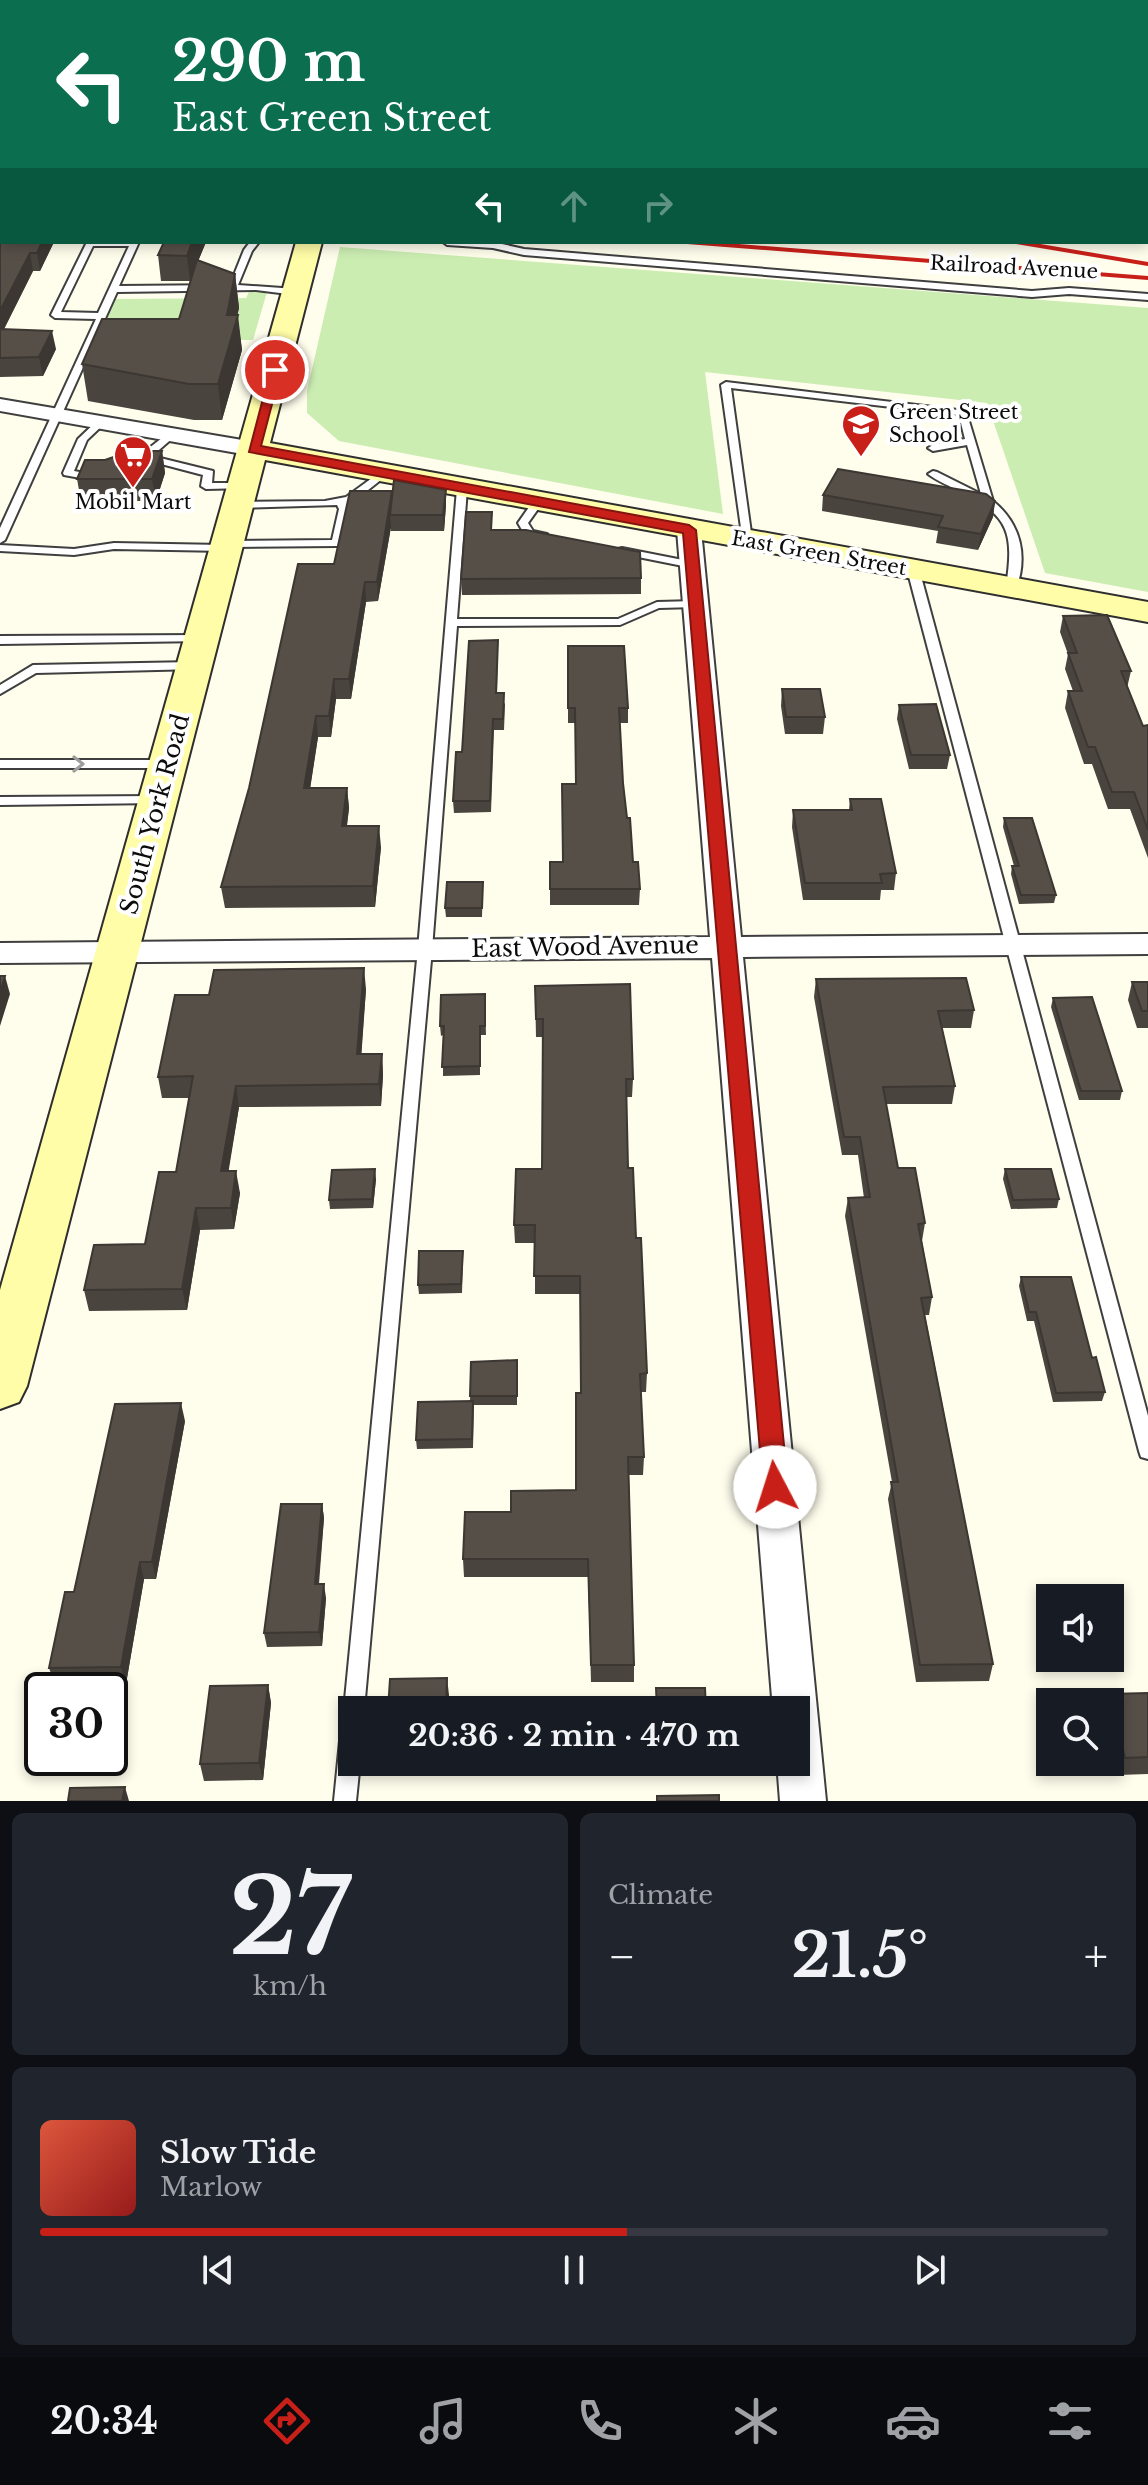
<!DOCTYPE html>
<meta charset="utf-8">
<style>
body{margin:0;font-family:"Libre Baskerville",serif;background:#20242c;color:#f1f3f6;height:100vh;display:flex;flex-direction:column;font-size:30px;white-space:nowrap}
*{box-sizing:border-box;margin:0}
p{font-size:26px;color:#9ea1a6}
.icon{flex:none;width:44px;height:44px;fill:none;stroke:currentColor;stroke-width:2;stroke-linecap:round;stroke-linejoin:round}
.map{position:relative;height:1801px;overflow:hidden}
.panel{display:flex;flex-direction:column;gap:12px;padding:12px;background:#0d0f14;flex:1}
.panel>*{flex:none}
.hud{position:absolute;left:0px;top:0px;width:1148px;height:244px;box-shadow:0 4px 12px #0003;background:#0b6e4f;color:#fff;overflow:hidden}
.buttons{position:absolute;left:1036px;top:1584px;display:grid;gap:16px}
.buttons a{display:grid;place-items:center;width:88px;height:88px;border-radius:0px;background:#171b24;box-shadow:0 4px 12px #0003;font-size:40px}
.speed{position:absolute;left:24px;top:1672px;display:flex;gap:16px;font-size:40px;font-weight:700;text-align:center}
.speed>*{display:grid;place-content:center;width:104px;height:104px;border-radius:50%;background:#171b24;box-shadow:0 4px 12px #0003;line-height:1}
.speed .limit{border:4px solid #111;border-radius:12px;background:#fff;color:#111}
.pin{position:absolute;display:grid;place-items:center;width:68px;height:68px;color:#fff;margin:-34px;border:4px solid #fff;border-radius:50%;box-shadow:0 2px 8px #0007}
.me{position:absolute;width:88px;margin:-44px;rotate:355deg;stroke-linejoin:round;filter:drop-shadow(0 0 6px #0008)}
.turn{display:flex;align-items:center;gap:28px;height:168px;padding:0 40px;font-size:36px}
.turn .icon{width:104px;height:104px;stroke-width:2.5}
.turn b{display:block;font-size:56px;line-height:68px}
.lanes{display:flex;align-items:center;height:76px;padding:0 40px;background:#0003;justify-content:center;gap:40px;direction:ltr}
.lanes .off{opacity:.35}
.big{font-size:60px;font-weight:700;line-height:1.1}
.panel .tile{flex:1;display:flex;flex-direction:column;justify-content:center;gap:12px;min-width:0;padding:0 28px;border-radius:12px;background:#20242c}
.panel .dial{align-items:center;gap:0}
.dial b{font-size:104px;line-height:1}
.song{display:flex;align-items:center;gap:24px}
.cover{width:96px;height:96px;border-radius:12px;background:linear-gradient(135deg,hsl(10 70% 55%),hsl(0 70% 35%))}
.played{height:8px;border-radius:4px;background:linear-gradient(90deg,#c82019 55%,#363941 55%)}
.keys{display:flex;justify-content:space-around;direction:ltr}
.heat{display:flex;justify-content:space-between;align-items:center;font-size:44px;direction:ltr}
.panel .tiles{flex:1;display:grid;gap:12px;grid-template-columns:1fr 1fr}
.tile:last-child{grid-column:span 2}
.trip{position:absolute;left:338px;top:1696px;width:472px;height:80px;border-radius:0px;background:#171b24;box-shadow:0 4px 12px #0003;font-weight:700;line-height:80px;text-align:center}
.tab-bar{display:flex;height:128px;justify-content:space-around;align-items:center;background:#090b0e;color:#9ea1a6}
.tab-bar .icon{width:56px;height:56px}
.tab-bar .selected{color:#c82019}
.tab-bar b{font-size:36px;color:#f1f3f6}
.map>svg:first-child{display:block}
.green{fill:#cbedb2}
.lines{fill:none;stroke-linecap:round;stroke-linejoin:round}
.stream{stroke:#2c85d9;stroke-width:5}
.lane-casing{stroke:#3f3f3f;stroke-width:4}
.street-casing{stroke:#3f3f3f;stroke-width:4}
.secondary-casing{stroke:#2e2e2e;stroke-width:4}
.path{stroke:#2e2e2e;stroke-width:3;stroke-dasharray:4 2;stroke-linecap:butt}
.lane{fill:#fff;fill-rule:evenodd}
.street{fill:#fff;fill-rule:evenodd}
.secondary{fill:#fffda7;fill-rule:evenodd}
.rail-far1{stroke:#c82019;stroke-width:3}
.rail{stroke:#c82019;stroke-width:4}
.wall{fill:#4a443e}
.shaded-wall{fill:#3c3732}
.building{fill:#564f48;stroke:#3c3732;stroke-width:2}
.oneway{stroke:#9e9e9e}
.route{fill:#c82019;stroke:#821510;stroke-width:2}
.labels{text-anchor:middle;stroke-width:8;stroke-linejoin:round;paint-order:stroke}
.far-street-label{font-size:20px;fill:#0c0c0c;stroke:#fff}
.far-poi-label{font-size:20px;fill:#0c0c0c;stroke:#fff;text-anchor:start}
.street-label{font-size:24px;fill:#0c0c0c;stroke:#fff}
</style>
<div class="map">
<svg width="1148" height="1801" viewBox="0 0 1148 1801">
<rect width="100%" height="100%" fill="#fffdec"/>
<g class="green">
<polygon points="340,247 1148,308 1148,592 1045,573 987,403 705,372 723,514 339,441 307,413 307,391"/>
<polygon points="249,292 267,292 253,340 112,340 104,323 114,299 246,298"/>
</g>
<g class="lines">
<polyline class="stream" points="822,2 838,0"/>
<defs>
<g id="lane">
<rect x="236" y="0" width="6" height="2"/>
<path d="M 87,242 L 139,242 L 119,286 L 230,285 L 244,250 L 250,242 L 259,242 L 252,251 L 238,285 L 296,289 L 300,292 L 296,295 L 256,290 L 117,292 L 5,540 L 0,543 L 0,528 L 96,319 L 55,318 L 51,315 ZM 93,246 L 129,246 L 98,313 L 61,312 Z"/>
<polygon points="443,242 493,242 524,249 1032,291 1069,288 1148,294 1148,300 1069,294 1032,297 524,255 493,248 447,245"/>
<path d="M 726,382 L 966,411 L 993,501 C 1021,524 1028,556 1016,589 L 1012,590 L 1006,587 C 1014,534 1010,516 961,492 C 950,486 937,481 928,474 L 933,471 L 937,472 L 981,494 L 967,445 L 933,451 L 928,448 L 933,445 L 965,439 L 959,415 L 731,388 L 752,540 L 747,543 L 743,542 L 721,385 Z"/>
<polygon points="98,420 106,422 87,440 74,471 101,476 102,478 97,481 64,475 63,473 78,439"/>
<polygon points="171,431 176,434 175,436 152,456 213,471 212,483 244,483 249,486 248,488 206,489 201,486 203,475 146,460 143,463 135,463 135,459"/>
<polygon points="383,470 388,473 387,475 353,502 347,503 349,509 342,543 337,546 231,547 226,551 114,549 74,555 0,551 0,545 74,549 114,543 223,545 228,541 332,540 339,509 337,505 238,508 233,505 238,502 325,501 346,497"/>
<polygon points="462,486 467,489 457,619 618,619 657,602 696,601 702,604 696,607 659,608 620,625 457,626 432,949 364,1710 352,1710 352,1719 347,1717 344,1710 418,949 457,489"/>
<polygon points="538,499 543,502 528,523 533,531 547,534 548,536 543,539 525,535 518,523 534,500"/>
<polygon points="622,548 693,562 699,565 693,568 618,553 618,549"/>
<polygon points="913,566 919,569 1148,1416 1148,1459 1141,1457 1139,1451 907,569"/>
<polygon points="202,635 208,639 206,641 0,644 0,636"/>
<polygon points="194,662 200,666 198,669 36,673 0,694 0,685 33,665"/>
<polygon points="0,760 168,760 174,764 168,768 0,768"/>
<polygon points="156,796 161,797 163,800 161,803 0,805 0,797"/>
<polygon points="352,1721 352,1762 360,1762 356,1801 334,1801 341,1731 345,1724"/>
</g>
<g id="street">
<polygon points="97,0 111,0 96,2"/>
<polygon points="2,150 2,162 0,163 0,151"/>
<rect x="0" y="213" width="2" height="10"/>
<polygon points="0,399 254,442 265,449 254,456 0,411"/>
<polygon points="689,523 701,530 741,937 1148,934 1148,954 743,957 826,1801 780,1801 777,1762 796,1762 796,1710 773,1710 712,958 0,963 0,943 710,937 677,530"/>
</g>
<polygon id="secondary" points="296,242 322,242 270,443 1148,602 1148,622 265,460 27,1386 19,1402 0,1409 0,1290"/>
</defs>
<use href="#lane" class="lane-casing"/>
<use href="#street" class="street-casing"/>
<use href="#secondary" class="secondary-casing"/>
<polyline class="path" points="770,0 773,2"/>
<use href="#lane" class="lane"/>
<use href="#street" class="street"/>
<use href="#secondary" class="secondary"/>
<polyline class="rail-far1" points="746,0 750,2"/>
<g class="rail">
<polyline points="687,242 1148,278"/>
<polyline points="1016,242 1148,264"/>
</g>
</g>
<g class="wall">
<rect x="0" y="35" width="2" height="58"/>
<polygon points="0,219 54,242 40,271 33,271 4,329 56,349 43,376 0,377"/>
<polygon points="164,242 206,242 198,261 235,274 239,308 237,315 242,350 222,420 194,420 88,401 82,364 179,319 190,281 161,281 158,255"/>
<polygon points="162,451 165,473 156,501 81,501 77,479 105,460"/>
<polygon points="446,490 446,505 444,531 391,531 391,527 378,601 366,602 351,699 336,699 331,737 318,737 310,788 347,788 349,808 347,826 381,847 375,907 225,908 221,887 334,564 350,491"/>
<polygon points="823,495 995,501 993,517 978,550 936,543 938,531 822,511"/>
<polygon points="493,530 641,578 641,594 462,595 461,579"/>
<polygon points="1063,616 1131,671 1127,688 1143,726 1148,725 1148,858 1130,809 1108,809 1092,764 1084,764 1065,708 1068,691 1073,691 1065,669 1068,654 1060,632"/>
<polygon points="498,640 497,693 505,704 504,730 494,730 491,812 454,813 453,801 462,752"/>
<polygon points="568,646 628,708 628,723 620,723 623,783 633,862 640,889 639,905 550,905 550,862 563,862 576,784 575,723 568,723"/>
<polygon points="782,689 825,717 823,734 785,734 781,706"/>
<polygon points="899,705 950,755 947,769 909,769 897,719"/>
<polygon points="850,799 896,873 894,890 881,890 880,900 803,900 792,827 793,810 849,810"/>
<polygon points="1004,818 1056,895 1054,903 1019,904 1011,874 1012,866 1014,866 1003,827"/>
<polygon points="483,882 482,917 446,917 445,908"/>
<polygon points="816,979 974,1010 971,1028 942,1028 955,1086 952,1104 886,1104 898,1168 925,1223 922,1241 932,1297 929,1315 925,1315 993,1664 989,1681 916,1682 888,1499 892,1482 845,1216 848,1198 864,1198 858,1155 842,1155 814,997"/>
<polygon points="1132,982 1148,982 1148,1028 1137,1028 1128,1000"/>
<polygon points="535,986 633,1079 632,1097 626,1097 628,1168 636,1238 647,1373 646,1392 641,1392 644,1457 643,1475 629,1475 634,1665 634,1682 591,1682 588,1577 464,1577 463,1559 511,1512 576,1490 581,1393 580,1294 535,1294 535,1243 515,1243 514,1225 542,1169 543,1037 536,1037"/>
<polygon points="366,989 361,1054 382,1054 383,1075 381,1106 239,1107 228,1171 240,1193 234,1229 200,1230 187,1310 89,1311 84,1290 145,1244 176,1172 189,1098 162,1098 158,1077 209,995"/>
<polygon points="485,994 486,1035 480,1035 480,1075 443,1076 443,1035 441,1036 440,1026"/>
<polygon points="1053,998 1122,1091 1120,1100 1079,1100 1051,1007"/>
<polygon points="1005,1169 1059,1199 1057,1208 1011,1209 1003,1179"/>
<polygon points="376,1179 373,1208 330,1209 329,1200"/>
<polygon points="463,1260 462,1293 419,1294 418,1285"/>
<polygon points="1021,1277 1092,1358 1105,1392 1102,1401 1053,1402 1034,1321 1027,1321 1019,1286"/>
<polygon points="517,1360 517,1405 474,1405 473,1448 417,1449 416,1440 470,1401 471,1362"/>
<polygon points="185,1421 156,1579 144,1579 126,1684 55,1685 49,1668 74,1592"/>
<polygon points="322,1504 324,1518 319,1584 326,1598 322,1646 267,1647 264,1633"/>
<polygon points="268,1685 271,1703 263,1780 204,1781 200,1764"/>
<polygon points="1148,1693 1148,1774 1118,1775 1110,1741 1110,1702 1106,1702 1109,1694"/>
</g>
<g class="shaded-wall">
<polygon points="42,242 54,242 40,271 37,253"/>
<polygon points="192,242 206,242 190,281 187,256"/>
<polygon points="30,253 33,271 0,337 0,311"/>
<polygon points="235,274 239,308 236,322 238,315 242,350 222,420 218,384 227,315"/>
<polygon points="52,331 56,349 43,376 39,357"/>
<polygon points="162,451 165,473 156,501 152,479"/>
<polygon points="446,490 446,505 444,531 443,515"/>
<polygon points="392,491 390,515 391,527 378,601 377,582"/>
<polygon points="995,501 993,517 978,550 981,534"/>
<polygon points="365,582 366,602 351,699 349,679"/>
<polygon points="334,679 336,699 331,737 329,716"/>
<polygon points="316,716 318,737 307,809 304,788"/>
<polygon points="347,788 349,808 344,847 342,826"/>
<polygon points="379,826 381,847 375,907 373,886"/>
<polygon points="364,968 366,989 360,1075 357,1054"/>
<polygon points="5,976 10,994 0,1026 0,993"/>
<polygon points="382,1054 383,1075 381,1106 379,1084"/>
<polygon points="236,1086 239,1107 225,1193 221,1171"/>
<polygon points="375,1169 376,1179 373,1208 372,1199"/>
<polygon points="236,1171 240,1193 234,1229 231,1208"/>
<polygon points="196,1208 200,1230 187,1310 182,1289"/>
<polygon points="181,1403 185,1421 156,1579 152,1562"/>
<polygon points="322,1504 324,1518 317,1598 315,1584"/>
<polygon points="140,1562 144,1579 126,1684 121,1667"/>
<polygon points="324,1584 326,1598 322,1646 319,1632"/>
<polygon points="447,1678 449,1695 448,1710 446,1710"/>
<polygon points="268,1685 271,1703 263,1780 259,1763"/>
<polygon points="125,1787 129,1801 122,1801"/>
</g>
<g class="building">
<rect x="0" y="35" width="2" height="35"/>
<polygon points="0,219 2,219 2,242 42,242 37,253 30,253 0,311"/>
<polygon points="164,242 192,242 187,256 158,255"/>
<polygon points="197,260 235,274 227,315 238,315 218,384 189,384 82,364 102,319 179,319"/>
<polygon points="0,329 52,331 39,357 0,358"/>
<polygon points="131,451 162,451 152,479 77,479 85,460 105,460"/>
<polygon points="838,469 986,494 995,501 981,534 938,527 943,516 823,495"/>
<polygon points="394,480 446,490 443,515 390,515"/>
<polygon points="350,491 392,491 377,582 365,582 349,679 334,679 329,716 316,716 304,788 347,788 342,826 379,826 373,886 221,887 249,788 298,564 334,564"/>
<polygon points="466,512 492,512 491,530 526,530 640,552 641,578 461,579"/>
<polygon points="1107,615 1131,671 1121,671 1143,726 1148,725 1148,830 1134,792 1112,792 1095,747 1088,747 1068,691 1082,691 1068,653 1077,653 1063,616"/>
<polygon points="498,640 496,693 504,693 503,719 493,719 490,801 453,801 456,752 462,752 469,641"/>
<polygon points="568,646 624,646 628,708 619,708 623,783 627,818 630,818 633,862 638,862 640,889 550,889 550,862 563,862 562,784 576,784 575,708 568,708"/>
<polygon points="782,689 820,689 825,717 786,717"/>
<polygon points="936,704 950,755 911,755 899,705"/>
<polygon points="850,799 881,799 896,873 880,874 882,883 805,883 793,810 852,810"/>
<polygon points="1004,818 1032,818 1056,895 1021,895 1012,866 1019,866"/>
<polygon points="447,882 483,882 482,908 445,908"/>
<polygon points="364,968 357,1054 382,1054 379,1084 236,1086 221,1171 236,1171 231,1208 196,1208 182,1289 84,1290 94,1245 145,1244 159,1172 176,1172 193,1076 158,1077 175,995 209,995 214,970"/>
<polygon points="0,976 5,976 0,993"/>
<polygon points="966,978 974,1010 938,1011 955,1086 883,1087 898,1168 915,1168 925,1223 918,1224 932,1297 921,1298 993,1664 920,1665 891,1482 898,1482 848,1198 870,1197 860,1137 844,1137 816,979"/>
<polygon points="1132,982 1148,982 1148,1011 1142,1011"/>
<polygon points="630,984 633,1079 626,1079 628,1168 633,1168 636,1238 641,1238 647,1373 640,1374 644,1457 628,1457 634,1665 591,1665 588,1559 463,1559 465,1512 511,1512 511,1491 576,1490 576,1393 581,1393 580,1276 534,1276 535,1225 514,1225 516,1169 542,1169 543,1019 536,1019 535,986"/>
<polygon points="485,994 485,1026 480,1026 480,1066 442,1067 444,1026 440,1026 441,995"/>
<polygon points="1092,997 1122,1091 1081,1091 1053,998"/>
<polygon points="375,1169 372,1199 329,1200 332,1170"/>
<polygon points="1005,1169 1051,1169 1059,1199 1013,1200"/>
<polygon points="419,1251 463,1251 461,1284 418,1285"/>
<polygon points="1021,1277 1071,1277 1092,1358 1096,1357 1105,1392 1056,1393 1036,1312 1029,1312"/>
<polygon points="517,1360 517,1396 470,1396 471,1362"/>
<polygon points="473,1401 472,1439 416,1440 418,1402"/>
<polygon points="181,1403 152,1562 140,1562 121,1667 49,1668 65,1592 74,1592 115,1404"/>
<polygon points="281,1504 322,1504 315,1584 324,1584 319,1632 264,1633"/>
<polygon points="447,1678 446,1710 388,1710 390,1679"/>
<polygon points="268,1685 259,1763 200,1764 210,1686"/>
<polygon points="656,1688 705,1688 706,1710 657,1710"/>
<polygon points="1148,1693 1148,1757 1125,1758 1109,1694"/>
<polygon points="125,1787 122,1801 68,1801 70,1788"/>
<polygon points="719,1795 719,1801 657,1801 657,1796"/>
</g>
<defs><path id="oneway-chevron" d="M-2-3.5L2.5 0L-2 3.5" fill="none" stroke-width="1.6" stroke-linecap="round" stroke-linejoin="round" transform="scale(2)"/></defs>
<use class="oneway" href="#oneway-chevron" transform="translate(78 764)"/>
<polygon class="route" points="271,368 281,370 261,446 689,525 696,530 788,1487 784,1495 775,1498 766,1495 763,1487 683,533 249,452"/>
<defs>
<symbol id="school-pin" viewBox="-11 -11 22 30"><path d="M0 17L-7.5 6A9.5 9.5 0 1 1 7.5 6Z" fill="#c82019" stroke="#fff"/><path d="M0-5L7-2L0 1L-7-2ZM-4 1L0 2.5L4 1V4Q0 6-4 4Z" fill="#fff"/></symbol>
<symbol id="supermarket-pin" viewBox="-11 -11 22 30"><path d="M0 17L-7.5 6A9.5 9.5 0 1 1 7.5 6Z" fill="#c82019" stroke="#fff"/><path d="M-6-5.5h2.5l.6 2H6L4.5 2H-2.5L-4.4-4H-6ZM-1.5 3.2a1.3 1.3 0 1 0 .1 0ZM3 3.2a1.3 1.3 0 1 0 .1 0Z" fill="#fff"/></symbol>
</defs>
<g fill-rule="evenodd">
<use href="#school-pin" x="839" y="402" width="44" height="60"/>
<use href="#supermarket-pin" x="111" y="433" width="44" height="60"/>
</g>
<g class="labels">
<g class="far-street-label">
<text transform="translate(1014 267) rotate(3)" y="7">Railroad Avenue</text>
<text transform="translate(819 553) rotate(10)" y="7">East Green Street</text>
</g>
<g class="far-poi-label">
<text x="889" y="419">Green Street<tspan x="889" dy="23">School</tspan></text>
<text x="133" y="509" text-anchor="middle">Mobil Mart</text>
</g>
<g class="street-label">
<text transform="translate(155 814) rotate(-75)" y="8">South York Road</text>
<text transform="translate(585 947) rotate(-1)" y="8">East Wood Avenue</text>
</g>
</g>
</svg>
<div class="buttons">
<a><svg class="icon" aria-label="sound" viewBox="0 0 24 24"><path d="M4 9h4l5-4v14l-5-4H4zM17 9q2 3 0 6"/></svg></a>
<a><svg class="icon" aria-label="search" viewBox="0 0 24 24"><circle cx="10" cy="10" r="6"/><path d="M15 15l6 6"/></svg></a>
</div>
<div class="speed"><div class="limit">30</div></div>
<div class="pin" style="left:275px;top:370px;background:#d93025"><svg class="icon" aria-label="arrive" viewBox="0 0 24 24"><path d="M6 21V4h12l-3 4 3 4H6"/></svg></div>
<svg class="me" style="left:775px;top:1487px" viewBox="-20 -20 40 40"><circle r="19" fill="#fff"/><path d="M0-13L10 11 0 6-10 11z" fill="#c82019"/></svg>
<div class="trip">20:36 · 2 min · 470 m</div>
<div class="hud">
<div class="turn"><svg class="icon" aria-label="left" viewBox="0 0 24 24"><path d="M17 20v-9H6M10 6l-5 5 5 5"/></svg><div><b>290 m</b>East Green Street</div></div>
<div class="lanes"><svg class="icon" aria-label="left" viewBox="0 0 24 24"><path d="M17 20v-9H6M10 6l-5 5 5 5"/></svg><svg class="icon off" aria-label="ahead" viewBox="0 0 24 24"><path d="M12 20V5M6 11l6-6 6 6"/></svg><svg class="icon off" aria-label="right" viewBox="0 0 24 24"><path d="M7 20v-9h11M14 6l5 5-5 5"/></svg></div>
</div>
</div>
<section class="panel">
<div class="tiles">
<div class="tile dial"><b>27</b><p>km/h</p></div>
<div class="tile"><p>Climate</p>
<div class="heat"><a>−</a><b class="big">21.5°</b><a>+</a></div>
</div>
<div class="tile">
<div class="song"><i class="cover"></i><div><b>Slow Tide</b><p>Marlow</p></div></div>
<div class="played"></div>
<div class="keys"><svg class="icon" aria-label="previous" viewBox="0 0 24 24"><path d="M18 5L8 12l10 7zM5 5v14"/></svg><svg class="icon" aria-label="pause" viewBox="0 0 24 24"><path d="M8 5v14M16 5v14"/></svg><svg class="icon" aria-label="next" viewBox="0 0 24 24"><path d="M6 5l10 7-10 7zM19 5v14"/></svg></div>
</div>
</div>
</section>
<nav class="tab-bar">
<b>20:34</b>
<svg class="icon selected" aria-label="directions" viewBox="0 0 24 24"><path d="M12 3l9 9-9 9-9-9zM9 14v-3h6M13 9l2 2-2 2"/></svg>
<svg class="icon" aria-label="music" viewBox="0 0 24 24"><path d="M9 18V5l10-2v13"/><circle cx="6" cy="18" r="3"/><circle cx="16" cy="16" r="3"/></svg>
<svg class="icon" aria-label="phone" viewBox="0 0 24 24"><path d="M5 4h4l2 5-3 2q2 4 5 5l2-3 5 2v4C11 20 4 13 5 4z"/></svg>
<svg class="icon" aria-label="climate" viewBox="0 0 24 24"><path d="M12 3v18M4 7l16 10M4 17L20 7"/></svg>
<svg class="icon" aria-label="car" viewBox="0 0 24 24"><path d="M5 17H2v-5l4-1 3-4h7l3 4 3 1v5h-3M9 17h6M6 11h13"/><circle cx="7" cy="17" r="2"/><circle cx="17" cy="17" r="2"/></svg>
<svg class="icon" aria-label="filters" viewBox="0 0 24 24"><path d="M4 7h16M4 17h16"/><circle cx="9" cy="7" r="2"/><circle cx="15" cy="17" r="2"/></svg>
</nav>
